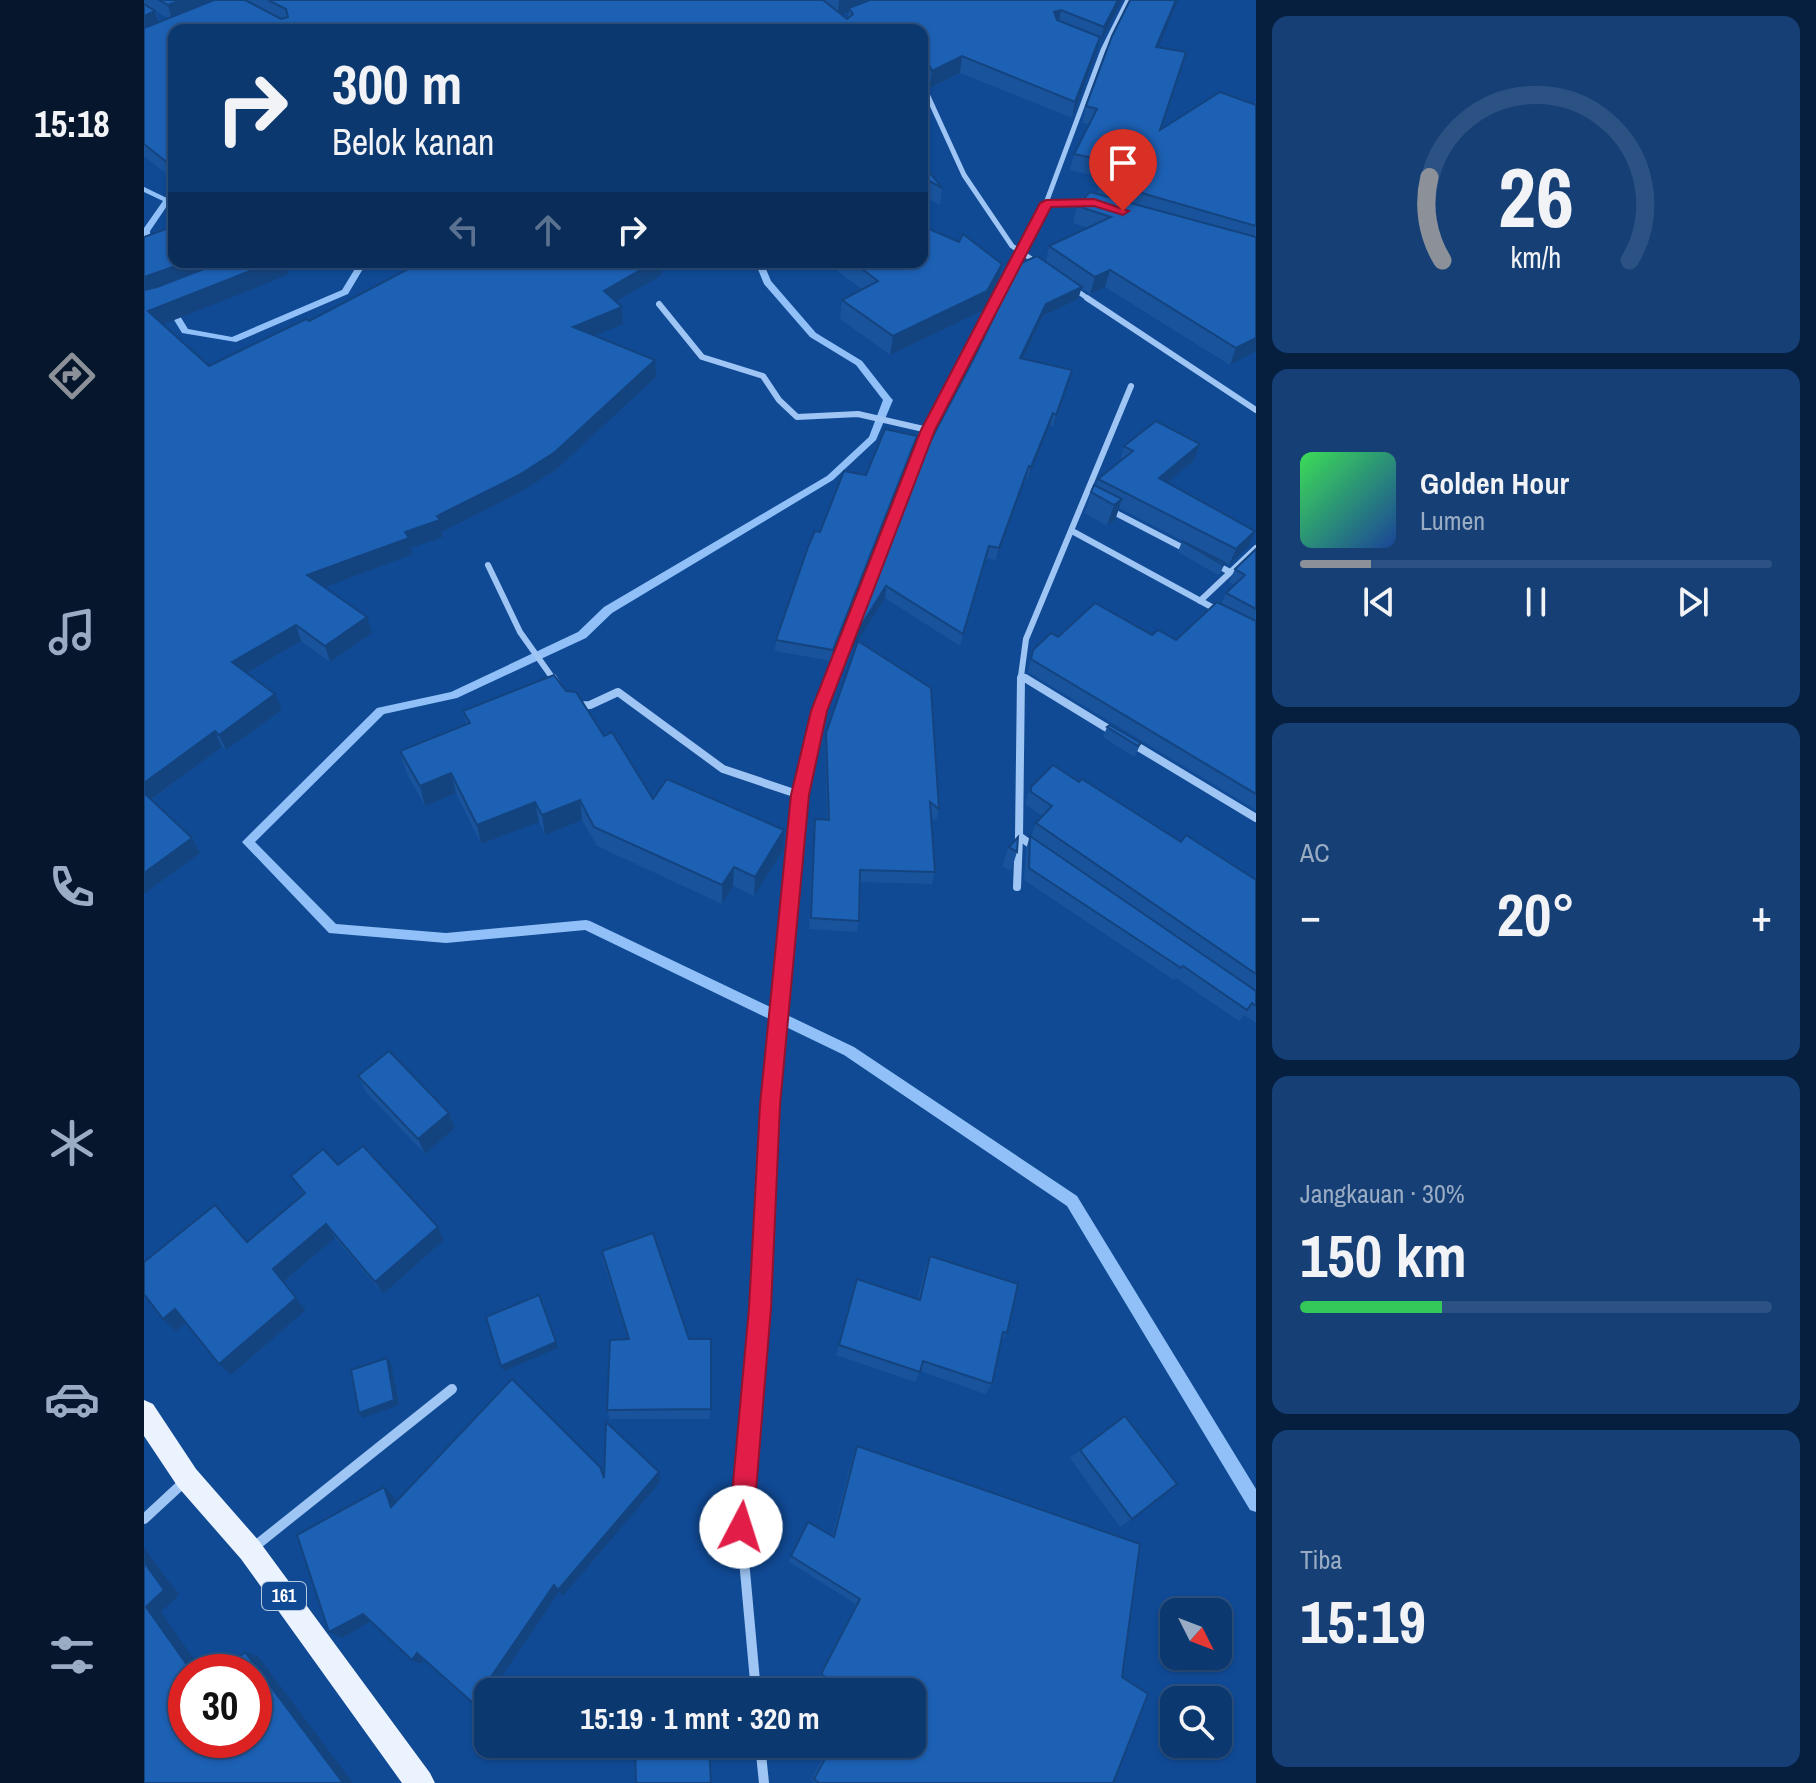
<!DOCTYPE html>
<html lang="id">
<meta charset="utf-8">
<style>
body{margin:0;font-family:"Archivo Narrow",sans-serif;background:#153f75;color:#f1f3f6;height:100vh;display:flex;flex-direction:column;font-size:30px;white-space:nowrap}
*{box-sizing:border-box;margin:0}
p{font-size:26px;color:#9aacc3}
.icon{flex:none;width:44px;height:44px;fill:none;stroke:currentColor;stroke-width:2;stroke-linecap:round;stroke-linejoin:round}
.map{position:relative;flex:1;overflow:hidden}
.drawer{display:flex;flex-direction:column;gap:16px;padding:16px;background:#071f3e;width:560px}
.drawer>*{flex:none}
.hud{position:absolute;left:24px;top:24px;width:760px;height:244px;border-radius:16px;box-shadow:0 2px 6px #0004,0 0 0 2px #2c5283;background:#0c3870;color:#f1f3f6;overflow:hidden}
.needle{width:52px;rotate:132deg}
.fabs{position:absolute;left:1016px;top:1598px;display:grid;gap:16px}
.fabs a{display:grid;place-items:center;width:72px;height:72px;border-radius:16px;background:#0c3870;box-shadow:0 2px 6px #0004,0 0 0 2px #2c5283;font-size:40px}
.speed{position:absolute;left:24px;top:1654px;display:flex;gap:16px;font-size:40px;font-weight:700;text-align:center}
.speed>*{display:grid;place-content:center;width:104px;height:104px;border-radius:50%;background:#0c3870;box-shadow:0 2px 6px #0004,0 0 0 2px #2c5283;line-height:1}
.speed .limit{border:12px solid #d22;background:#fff;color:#111}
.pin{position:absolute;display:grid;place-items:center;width:68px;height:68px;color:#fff;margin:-82px -34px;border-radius:50% 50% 50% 0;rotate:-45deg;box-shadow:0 0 8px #0007}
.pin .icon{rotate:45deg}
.me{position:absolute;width:88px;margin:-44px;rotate:5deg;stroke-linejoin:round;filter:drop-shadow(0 0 6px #0008)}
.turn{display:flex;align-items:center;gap:28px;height:168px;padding:0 32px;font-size:36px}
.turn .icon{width:104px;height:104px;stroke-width:2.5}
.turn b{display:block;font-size:56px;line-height:68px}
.lanes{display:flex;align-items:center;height:76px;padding:0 32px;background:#0003;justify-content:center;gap:40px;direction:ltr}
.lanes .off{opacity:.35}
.big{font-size:60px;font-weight:700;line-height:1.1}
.drawer .tile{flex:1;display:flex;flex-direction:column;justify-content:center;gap:12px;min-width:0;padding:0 28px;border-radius:16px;background:#153f75}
.drawer .dial{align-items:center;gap:0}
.dial svg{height:208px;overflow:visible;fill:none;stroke:#2c5283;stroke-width:7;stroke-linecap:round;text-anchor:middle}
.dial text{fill:#f1f3f6;stroke:none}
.song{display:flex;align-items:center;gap:24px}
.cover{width:96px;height:96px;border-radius:12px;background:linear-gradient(135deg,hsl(130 70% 55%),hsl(220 70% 35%))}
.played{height:8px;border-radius:4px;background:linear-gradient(90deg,#8c9099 15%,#2c5283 15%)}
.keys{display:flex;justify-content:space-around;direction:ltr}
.heat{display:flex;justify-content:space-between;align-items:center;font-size:44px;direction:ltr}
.charge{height:12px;border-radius:6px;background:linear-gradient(90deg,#34c759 30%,#2c5283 0)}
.trip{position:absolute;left:330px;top:1678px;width:452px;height:80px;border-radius:16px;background:#0c3870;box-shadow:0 2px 6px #0004,0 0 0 2px #2c5283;font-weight:700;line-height:80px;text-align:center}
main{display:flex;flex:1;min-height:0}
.menu{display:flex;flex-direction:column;width:144px;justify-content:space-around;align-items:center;background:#05162d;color:#9aacc3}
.menu .icon{width:56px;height:56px}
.menu .current{color:#8c9099}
.menu b{font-size:36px;color:#f1f3f6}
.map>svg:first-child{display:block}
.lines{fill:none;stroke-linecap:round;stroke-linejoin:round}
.stream{fill:#90c0f7;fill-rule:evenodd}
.street-far3{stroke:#9ec5f4;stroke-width:5}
.street-far2{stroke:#9ec5f4;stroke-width:6}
.street-far1{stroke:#9ec5f4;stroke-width:8}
.street{stroke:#9ec5f4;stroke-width:10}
.primary{fill:#ebf3ff;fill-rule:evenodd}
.wall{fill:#19539c;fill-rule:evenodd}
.shaded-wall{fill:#14447f}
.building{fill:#1d61b5;stroke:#14447f;stroke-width:2}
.route{fill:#e11d48;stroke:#92132f;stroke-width:2}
.labels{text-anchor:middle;stroke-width:8;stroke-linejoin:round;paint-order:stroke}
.shield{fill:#104a95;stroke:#b7c9df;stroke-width:2}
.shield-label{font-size:18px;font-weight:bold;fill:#fff}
</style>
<main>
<nav class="menu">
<b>15:18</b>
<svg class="icon current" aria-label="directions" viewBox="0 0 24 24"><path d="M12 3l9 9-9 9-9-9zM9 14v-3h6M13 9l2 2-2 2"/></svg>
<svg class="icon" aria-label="music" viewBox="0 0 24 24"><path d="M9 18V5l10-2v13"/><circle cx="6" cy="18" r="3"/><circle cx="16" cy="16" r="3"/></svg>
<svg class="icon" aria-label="phone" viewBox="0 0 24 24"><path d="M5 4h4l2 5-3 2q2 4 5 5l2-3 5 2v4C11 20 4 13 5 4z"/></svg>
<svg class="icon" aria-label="climate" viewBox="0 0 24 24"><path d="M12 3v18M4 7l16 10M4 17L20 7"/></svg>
<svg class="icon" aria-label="car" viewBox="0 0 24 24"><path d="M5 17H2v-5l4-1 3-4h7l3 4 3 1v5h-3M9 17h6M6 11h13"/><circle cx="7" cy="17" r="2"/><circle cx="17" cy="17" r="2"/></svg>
<svg class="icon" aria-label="filters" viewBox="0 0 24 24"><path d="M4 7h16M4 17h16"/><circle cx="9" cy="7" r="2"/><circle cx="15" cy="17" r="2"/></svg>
</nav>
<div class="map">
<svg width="1112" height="1783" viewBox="0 0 1112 1783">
<rect width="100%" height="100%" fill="#104a95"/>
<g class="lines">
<g class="stream">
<polygon points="0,187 27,200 6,231 7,253 3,255 0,255 0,228 19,201 0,192"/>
<polygon points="215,262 223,262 204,294 92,342 38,333 21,305 28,303 44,329 88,337 198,290"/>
<polygon points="611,262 619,262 627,281 672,333 718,361 747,398 749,400 732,440 689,480 468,613 442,638 313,698 240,714 111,842 192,924 302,933 442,920 446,921 710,1047 933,1196 1112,1489 1112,1512 1106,1510 923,1206 700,1055 441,930 302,943 185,933 98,842 233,708 307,692 434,632 460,607 683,476 725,437 739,400 712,365 666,337 620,284"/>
</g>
<g class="street-far3">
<polyline points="778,83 820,175 868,246 895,264"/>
<polyline points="902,203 946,203"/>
<polyline points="929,288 946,300"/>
<polyline points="852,300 902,203 959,50 984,0"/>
</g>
<g class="street-far2">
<polyline points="943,298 1112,410"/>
<polyline points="515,304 558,357 619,376 635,400 653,417 714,414 784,430"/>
<polyline points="966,510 1043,550"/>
<polyline points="928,531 1075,611"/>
<polyline points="1069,563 1086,572"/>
<polyline points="344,565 376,632 410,680"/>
<polyline points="1056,601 1112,548"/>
<polyline points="687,680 784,430 853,298"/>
<polyline points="877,680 877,676"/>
<polyline points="884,680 877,676 882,639 987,386"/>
</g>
<g class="street-far1">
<polyline points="409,678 412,683"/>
<polyline points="877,678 875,836 890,847"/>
<polyline points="881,678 971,733"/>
<polyline points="430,706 446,705 474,692 579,769 656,795"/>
<polyline points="986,742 1112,818"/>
<polyline points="873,887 875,836"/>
<polyline points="623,1166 656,795 675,711 688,678"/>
</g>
<g class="street">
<polyline points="0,1519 40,1482"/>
<polyline points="110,1547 308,1389"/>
<polyline points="612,1692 597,1527 616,1308 623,1164"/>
<polyline points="616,1744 620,1783"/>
</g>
<polygon class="primary" points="0,1400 9,1404 52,1469 115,1541 286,1773 291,1783 258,1783 97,1559 34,1487 0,1436"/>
</g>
<g class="wall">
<path d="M 0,0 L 978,0 L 956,43 L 954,42 L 952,53 L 928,118 L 816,73 L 786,88 L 782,79 L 778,79 L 778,81 L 778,30 L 30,30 L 30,180 L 0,156 ZM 12,11 L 18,15 L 24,18 L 15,22 ZM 705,12 L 703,19 L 698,15 L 702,13 Z"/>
<polygon points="986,0 1034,0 1014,47 1037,68 1017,129 1112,105 1112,351 1086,365 961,287 946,294 937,288 934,299 899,316 879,359 928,370 909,427 906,425 884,479 882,478 852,560 842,558 816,646 741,598 702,659 703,648 788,438 858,300 860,290 868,280 902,262 905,246 944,228 929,223 933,206 953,194 956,181 959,178 926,170 930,154 945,124 938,123 942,106"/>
<polygon points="778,163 798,188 796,205 778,195"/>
<polygon points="0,237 30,262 163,262 143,271 144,275 19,324 65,366 165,321 268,267 267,262 518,275 472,302 479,324 451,335 512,377 413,469 377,492 298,532 299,537 267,548 269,554 180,587 228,633 186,662 157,641 103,673 131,694 138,710 82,750 78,747 7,800 48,838 56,853 0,894"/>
<polygon points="684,262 778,262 854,283 840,310 746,355 696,319 698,300 718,289 684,264"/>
<polygon points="773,436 771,447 688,661 631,651 632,640 676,532 722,475"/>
<polygon points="980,446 1050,460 1023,482 1111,531 1104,547 1085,565 975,508 971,520 963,526 941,513 947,492 952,486 954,479 976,461"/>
<polygon points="1038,541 1081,563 1076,574 1074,575 1034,552"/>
<polygon points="1112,549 1112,810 884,672 889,650 914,637 1008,635 1032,640 1077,604 1082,593 1091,585 1085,582 1091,569"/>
<polygon points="422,691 460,736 509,799 639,850 610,896 589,886 578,904 453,846 438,820 401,835 395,822 337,844 312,793 281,806 262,772 256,751 322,724 319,711"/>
<polygon points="963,727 997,743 992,754 990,757 959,737"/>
<polygon points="682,733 795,809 792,821 787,817 791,872 788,884 715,882 715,921 713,932 665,929 671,819 683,820 681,745"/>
<polygon points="935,782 1037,842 1112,880 1112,1023 1100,1015 1095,1021 1032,978 1030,980 880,880 882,849 886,836 1054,951 887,836 892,823 899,816 882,805 882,800 887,787"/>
<polygon points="865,847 873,852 867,871 858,866"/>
<polygon points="214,1076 305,1113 311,1128 281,1154 222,1092"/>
<polygon points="194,1165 294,1227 300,1240 239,1294 191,1238 139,1282 162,1310 87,1375 75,1364 42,1323 32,1331 19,1319 103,1242 160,1194 147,1176"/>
<polygon points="458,1251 545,1339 567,1339 566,1419 466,1419 463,1410 484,1339 460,1264"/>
<polygon points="786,1256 863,1333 857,1342 848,1384 841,1394 776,1371 771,1382 692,1355 713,1279 774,1299 781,1268"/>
<polygon points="713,1446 978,1677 969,1783 671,1783 667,1780 686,1744 768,1744 768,1692 695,1692 674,1677 712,1604 645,1562 647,1556 688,1536 709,1455"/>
<polygon points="936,1450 988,1519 976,1527 926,1458"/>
</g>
<g class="shaded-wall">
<polygon points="37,0 86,0 28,21 24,5"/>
<polygon points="695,0 735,0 705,8 705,12 694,16"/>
<polygon points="974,0 978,0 956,43 960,27"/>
<polygon points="1032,0 1034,0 1008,63 1012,47"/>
<polygon points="917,10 914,26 910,12"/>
<polygon points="11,11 16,27 0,35 0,16"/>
<polygon points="956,37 952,53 928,118 931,102"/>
<polygon points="818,56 816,73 786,88 788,71"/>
<polygon points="43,262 96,262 0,297 0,277"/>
<polygon points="129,262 163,262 143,271 144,275 10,328 4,311"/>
<polygon points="510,262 517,262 518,275 461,308 460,291"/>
<polygon points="858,264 854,283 840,310 746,355 749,336"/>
<polygon points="966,270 961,287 946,294 951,277"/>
<polygon points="938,287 934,299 899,316 873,371 876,358 902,304"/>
<polygon points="478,307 479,324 431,344 429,327"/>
<polygon points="1112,338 1112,351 1086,365 1092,348"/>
<polygon points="511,360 512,377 413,469 377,492 298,532 299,537 267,548 269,554 168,592 163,575 293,516"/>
<polygon points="928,370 925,382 909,427 912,415"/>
<polygon points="909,413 906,425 884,479 887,467"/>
<polygon points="773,436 771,447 688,661 689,650"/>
<polygon points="1056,444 1050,460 1010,494 1015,478"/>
<polygon points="885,466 882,478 852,560 855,548"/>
<polygon points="978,499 971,520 963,526 970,505"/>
<polygon points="1111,531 1104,547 1085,565 1092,549"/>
<polygon points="742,586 741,598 702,659 703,648"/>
<polygon points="223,617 228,633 186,662 181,646"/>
<polygon points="152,625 157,641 94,678 88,662"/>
<polygon points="131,694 138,710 82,750 75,735"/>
<polygon points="71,731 78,747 2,803 0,799 0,783"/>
<polygon points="307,773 312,793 281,806 276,786"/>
<polygon points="436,800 438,820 401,835 398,815"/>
<polygon points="391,802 395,822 337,844 333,825"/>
<polygon points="640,830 639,850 610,896 611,877"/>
<polygon points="48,838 56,853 0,894 0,873"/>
<polygon points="590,867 589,886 578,904 578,885"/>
<polygon points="305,1113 311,1128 281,1154 274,1139"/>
<polygon points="182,1224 191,1238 139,1282 129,1269"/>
<polygon points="294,1227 300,1240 239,1294 231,1282"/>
<polygon points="152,1298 162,1310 87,1375 75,1364"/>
<polygon points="31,1309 44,1321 32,1331 19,1319"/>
<polygon points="412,1342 414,1348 360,1371 357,1366"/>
<polygon points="243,1358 247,1364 255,1405 219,1418 215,1413"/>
<polygon points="515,1472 516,1482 419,1596 414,1590"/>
<polygon points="240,1487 250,1497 257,1516 247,1507"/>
<polygon points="0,1548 35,1595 17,1612 59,1672 48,1672 2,1607"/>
<polygon points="410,1585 415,1592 347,1692 344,1692 344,1696 337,1706 329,1703"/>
<polygon points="219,1614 230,1619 198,1638 185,1632"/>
<polygon points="101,1652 114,1656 209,1783 199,1783"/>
<polygon points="273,1653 282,1657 277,1664 268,1660"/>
</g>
<g class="building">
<polygon points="15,0 37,0 24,5"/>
<polygon points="70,0 101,0 137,19 144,17 142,9 124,0 679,0 703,19 709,14 705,8 726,0 974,0 960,27 917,10 910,12 913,20 956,37 931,102 818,56 788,71 784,63 778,62 778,30 30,30 30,168 0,144 0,28"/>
<polygon points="986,0 1032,0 1012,47 1042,52 1016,130 1076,92 1112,105 1112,226 956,181 973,163 930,154 953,109 942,106 968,36"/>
<polygon points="0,4 11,11 0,16"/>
<polygon points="778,163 798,188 778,177"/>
<polygon points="946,192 1112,237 1112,338 1092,348 966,270 951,277 905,246 967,217 933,206"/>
<polygon points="30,226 30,262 43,262 0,277 0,237"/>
<polygon points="778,226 815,242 819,234 858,264 843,291 749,336 698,300 734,281 709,262 778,262"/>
<polygon points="893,256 938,287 902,304 876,358 928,370 912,415 909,413 887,467 885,466 855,548 845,546 819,634 742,586 703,648 785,438 788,438 830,358 864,288 860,290 866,278 868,280 877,263"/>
<polygon points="78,262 129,262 4,311 65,366 162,319 165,321 272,265 268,262 510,262 460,291 478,307 429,327 511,360 411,452 375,475 293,516 296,520 261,532 265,538 163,575 223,617 181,646 152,625 88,662 131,694 75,735 71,731 0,783 0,290 13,287"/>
<polygon points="1012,421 1056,444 1015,478 1111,531 1092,549 954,479 989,451 980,446"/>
<polygon points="741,429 773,436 689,650 632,640 664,547 671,531 676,532 700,471 722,475"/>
<polygon points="950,485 978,499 970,505 947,492"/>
<polygon points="1038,541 1081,563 1079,565"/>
<polygon points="1112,549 1112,609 1082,593 1101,575 1091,569"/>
<polygon points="1073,602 1112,621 1112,794 887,659 889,650 907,633 914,637 951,603 1008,635 1014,630 1032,640"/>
<polygon points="714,641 787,688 795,809 786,802 791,872 716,870 715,921 667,918 671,819 685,820 682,733"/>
<polygon points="410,675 422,691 432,692 460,736 468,732 509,799 523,779 640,830 611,877 590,867 578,885 450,827 436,800 398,815 391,802 333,825 307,773 276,786 256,751 326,723 319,711"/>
<polygon points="966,725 997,743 994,746 963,727"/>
<polygon points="909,765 935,782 938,779 1037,842 1042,835 1112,880 1112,974 892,823 908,806 887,792 887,787"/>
<polygon points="0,793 48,838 0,873"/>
<polygon points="886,836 1112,991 1112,1006 1108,1003 1103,1010 1039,966 1037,968 885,868"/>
<polygon points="874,837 873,852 865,847"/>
<polygon points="245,1051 305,1113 274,1139 214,1076"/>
<polygon points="219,1146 294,1227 231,1282 182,1224 129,1269 152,1298 75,1364 31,1309 19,1319 0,1294 0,1262 71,1205 103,1242 161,1193 147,1176 179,1149 194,1165"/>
<polygon points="509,1233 545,1339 567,1339 567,1409 463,1410 466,1340 485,1339 458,1251"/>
<polygon points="786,1256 874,1284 863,1333 859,1332 848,1384 779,1361 776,1372 695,1345 713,1279 776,1300"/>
<polygon points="395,1295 412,1342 357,1366 342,1317"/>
<polygon points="243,1358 250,1400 215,1413 207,1370"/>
<polygon points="368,1379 456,1467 460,1478 462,1422 515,1472 414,1590 410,1585 329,1703 273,1653 268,1660 219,1614 185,1632 153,1535 240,1487 247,1507"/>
<polygon points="981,1416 1033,1484 988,1519 936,1450"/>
<polygon points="713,1446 996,1544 978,1677 1004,1694 969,1783 675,1783 670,1779 689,1744 768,1744 768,1692 703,1692 677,1674 716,1599 647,1556 664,1522 690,1537"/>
<polygon points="0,1562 20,1590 2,1607 48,1672 42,1672 42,1740 110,1740 110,1672 81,1672 101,1652 199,1783 0,1783"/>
<polygon points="491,1744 565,1744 567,1783 492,1783"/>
</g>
<polygon class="route" points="950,199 985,211 979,215 950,206 907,207 791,430 683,711 665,795 636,1105 627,1308 609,1527 606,1535 597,1539 589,1535 585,1527 605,1308 616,1105 647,795 667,711 777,430 896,203 902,200"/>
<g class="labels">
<rect class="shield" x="118" y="1582" width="44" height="28" rx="6"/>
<g class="shield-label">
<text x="140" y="1602">161</text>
</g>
</g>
</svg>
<div class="fabs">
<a><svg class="needle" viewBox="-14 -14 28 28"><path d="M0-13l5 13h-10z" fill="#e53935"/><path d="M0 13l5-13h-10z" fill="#9aacc3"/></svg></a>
<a><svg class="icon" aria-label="search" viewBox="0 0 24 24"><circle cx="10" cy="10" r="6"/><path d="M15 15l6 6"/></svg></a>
</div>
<div class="speed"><div class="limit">30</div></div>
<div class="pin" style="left:979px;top:211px;background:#d93025"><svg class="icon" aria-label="arrive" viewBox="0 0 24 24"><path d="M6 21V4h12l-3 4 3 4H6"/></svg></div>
<svg class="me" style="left:597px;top:1527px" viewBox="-20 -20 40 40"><circle r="19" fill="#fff"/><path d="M0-13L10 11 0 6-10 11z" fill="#e11d48"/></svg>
<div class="trip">15:19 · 1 mnt · 320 m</div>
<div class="hud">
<div class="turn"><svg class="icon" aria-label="right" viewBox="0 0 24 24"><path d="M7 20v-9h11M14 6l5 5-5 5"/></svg><div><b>300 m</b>Belok kanan</div></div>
<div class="lanes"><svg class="icon off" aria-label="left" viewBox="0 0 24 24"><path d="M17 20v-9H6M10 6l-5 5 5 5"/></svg><svg class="icon off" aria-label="ahead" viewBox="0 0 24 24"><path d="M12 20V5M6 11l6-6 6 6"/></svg><svg class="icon" aria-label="right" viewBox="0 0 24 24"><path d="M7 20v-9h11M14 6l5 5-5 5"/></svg></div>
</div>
</div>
<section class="drawer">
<div class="tile dial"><svg viewBox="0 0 100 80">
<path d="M14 69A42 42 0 1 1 86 69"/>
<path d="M14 69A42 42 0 0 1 9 37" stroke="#8c9099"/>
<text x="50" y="56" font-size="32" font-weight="700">26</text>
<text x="50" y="72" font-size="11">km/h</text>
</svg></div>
<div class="tile">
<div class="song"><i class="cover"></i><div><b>Golden Hour</b><p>Lumen</p></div></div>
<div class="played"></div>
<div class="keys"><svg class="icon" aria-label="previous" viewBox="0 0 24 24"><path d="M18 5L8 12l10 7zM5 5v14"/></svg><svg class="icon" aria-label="pause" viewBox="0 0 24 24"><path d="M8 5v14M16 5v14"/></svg><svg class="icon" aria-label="next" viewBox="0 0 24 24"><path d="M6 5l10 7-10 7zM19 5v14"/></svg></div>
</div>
<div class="tile"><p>AC</p>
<div class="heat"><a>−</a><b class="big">20°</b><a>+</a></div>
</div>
<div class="tile"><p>Jangkauan · 30%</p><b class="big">150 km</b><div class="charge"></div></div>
<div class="tile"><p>Tiba</p><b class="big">15:19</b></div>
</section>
</main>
